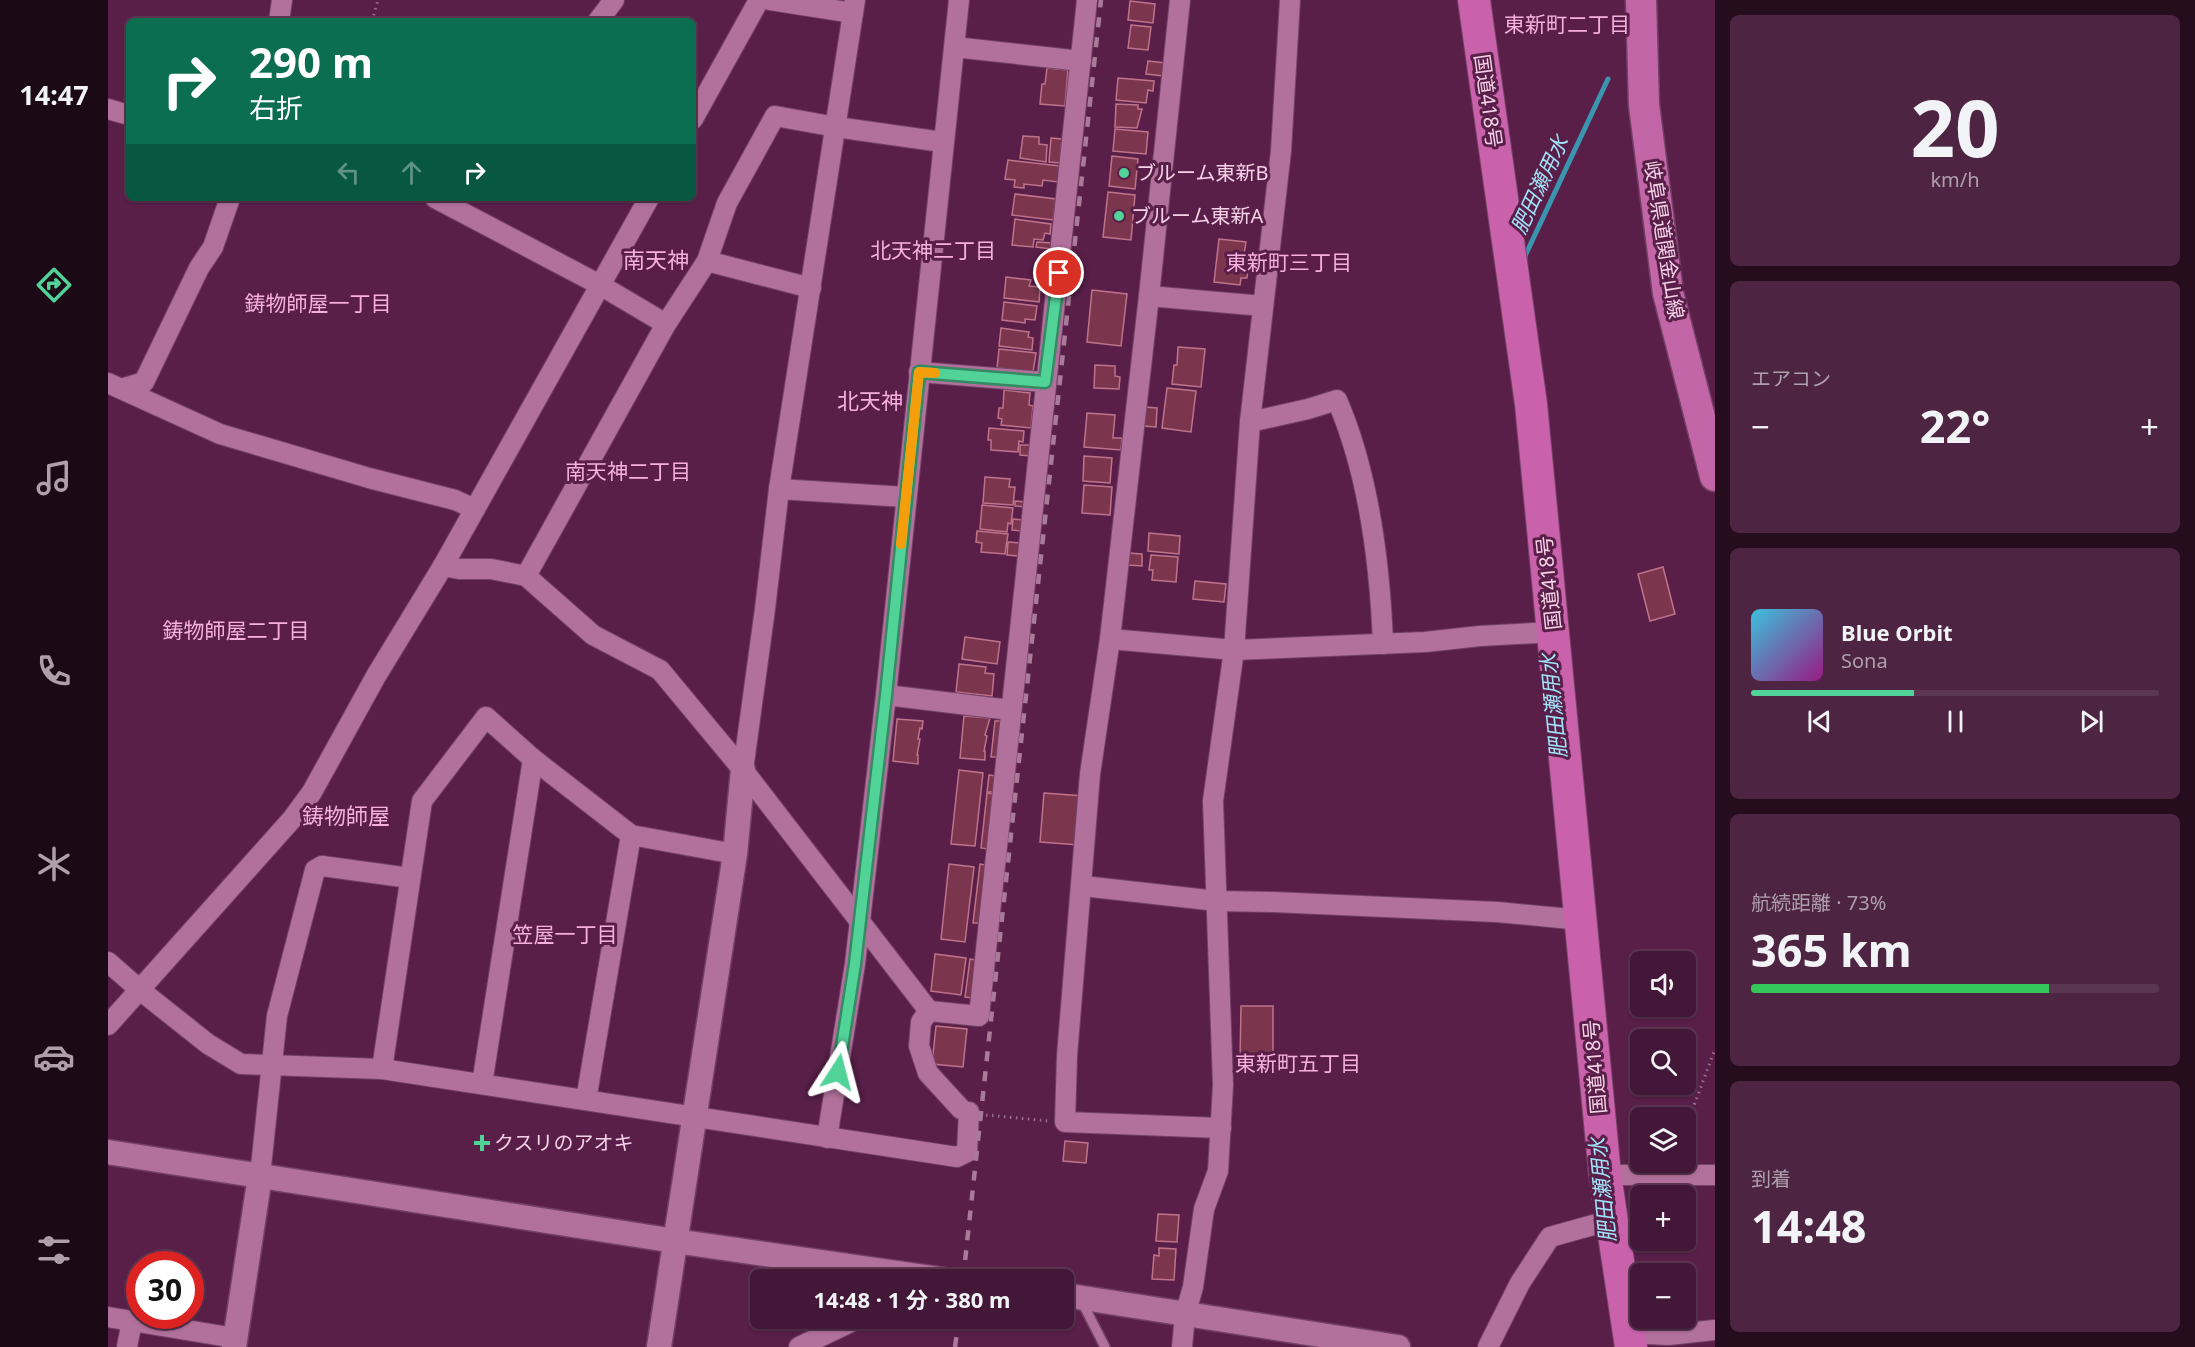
<!DOCTYPE html>
<html lang="ja">
<meta charset="utf-8">
<style>
body{margin:0;font-family:"Noto Sans","Noto Sans JP",sans-serif;background:#4d2442;color:#f1f3f6;height:100vh;display:flex;flex-direction:column;font-size:22px;white-space:nowrap}
*{box-sizing:border-box;margin:0}
p{font-size:20px;color:#af9fad}
.icon{flex:none;width:33px;height:33px;fill:none;stroke:currentColor;stroke-width:2;stroke-linecap:round;stroke-linejoin:round}
.map{position:relative;flex:1;overflow:hidden}
.drawer{display:flex;flex-direction:column;gap:15px;padding:15px;background:#250d1e;width:480px}
.drawer>*{flex:none}
.guide{position:absolute;left:18px;top:18px;width:570px;height:183px;border-radius:9px;box-shadow:0 2px 4px #0004,0 0 0 2px #5b3652;background:#0b6e4f;color:#fff;overflow:hidden}
.controls{position:absolute;left:1522px;top:951px;display:grid;gap:12px}
.controls a{display:grid;place-items:center;width:66px;height:66px;border-radius:9px;background:#431737;box-shadow:0 2px 4px #0004,0 0 0 2px #5b3652;font-size:30px}
.speed{position:absolute;left:18px;top:1251px;display:flex;gap:12px;font-size:30px;font-weight:700;text-align:center}
.speed>*{display:grid;place-content:center;width:78px;height:78px;border-radius:50%;background:#431737;box-shadow:0 2px 4px #0004,0 0 0 2px #5b3652;line-height:1}
.speed .limit{border:9px solid #d22;background:#fff;color:#111}
.pin{position:absolute;display:grid;place-items:center;width:51px;height:51px;color:#fff;margin:-26px;border:3px solid #fff;border-radius:50%;box-shadow:0 2px 6px #0007}
.me{position:absolute;width:66px;margin:-33px;rotate:9deg;stroke-linejoin:round;filter:drop-shadow(0 0 4px #0008)}
.turn{display:flex;align-items:center;gap:21px;height:126px;padding:0 24px;font-size:27px}
.turn .icon{width:78px;height:78px;stroke-width:2.5}
.turn b{display:block;font-size:42px;line-height:51px}
.lanes{display:flex;align-items:center;height:57px;padding:0 24px;background:#0003;justify-content:center;gap:30px;direction:ltr}
.lanes .off{opacity:.35}
.big{font-size:45px;font-weight:700;line-height:1.1}
.drawer .card{flex:1;display:flex;flex-direction:column;justify-content:center;gap:9px;min-width:0;padding:0 21px;border-radius:9px;background:#4d2442}
.drawer .dial{align-items:center;gap:0}
.dial b{font-size:78px;line-height:1}
.song{display:flex;align-items:center;gap:18px}
.cover{width:72px;height:72px;border-radius:9px;background:linear-gradient(135deg,hsl(190 70% 55%),hsl(310 70% 35%))}
.played{height:6px;border-radius:3px;background:linear-gradient(90deg,#51d398 40%,#5b3652 40%)}
.keys{display:flex;justify-content:space-around;direction:ltr}
.heat{display:flex;justify-content:space-between;align-items:center;font-size:33px;direction:ltr}
.charge{height:9px;border-radius:4px;background:linear-gradient(90deg,#34c759 73%,#5b3652 0)}
.trip{position:absolute;left:642px;top:1269px;width:324px;height:60px;border-radius:9px;background:#431737;box-shadow:0 2px 4px #0004,0 0 0 2px #5b3652;font-weight:700;line-height:60px;text-align:center}
main{display:flex;flex:1;min-height:0}
.menu{display:flex;flex-direction:column;width:108px;justify-content:space-around;align-items:center;background:#1b0916;color:#af9fad}
.menu .icon{width:42px;height:42px}
.menu .on{color:#51d398}
.menu b{font-size:27px;color:#f1f3f6}
.map>svg:first-child{display:block}
.lines{fill:none;stroke-linecap:round;stroke-linejoin:round}
.stream{stroke:#3b95af;stroke-width:5}
.building{fill:#7b364e;stroke:#bf738a;stroke-width:1.5}
.service-casing{stroke:#744166;stroke-width:12}
.minor-casing{stroke:#744166;stroke-width:22}
.tertiary-casing{stroke:#744166;stroke-width:27}
.primary-casing{stroke:#744166;stroke-width:33}
.trunk-casing{stroke:#744166;stroke-width:34}
.path{stroke:#9e6e8f;stroke-width:3;stroke-dasharray:1.5 4.5;stroke-linecap:butt}
.service{stroke:#b2719c;stroke-width:9}
.minor{stroke:#b2719c;stroke-width:20}
.tertiary{stroke:#b2719c;stroke-width:24}
.primary{stroke:#c366a7;stroke-width:30}
.trunk{stroke:#c962aa;stroke-width:32}
.rail{stroke:#a97a9a;stroke-width:4.5;stroke-dasharray:10 10;stroke-linecap:butt}
.route-casing{stroke:#358963;stroke-width:15}
.route{stroke:#51d398;stroke-width:10}
.slow{stroke:#f59e0b;stroke-width:10}
.poi-dot{fill:#51d398;stroke:#591f49;stroke-width:2}
.labels{text-anchor:middle;stroke-width:6;stroke-linejoin:round;paint-order:stroke}
.street-label{font-size:20px;fill:#f5d1e7;stroke:#591f49}
.poi-label{font-size:20px;fill:#f5d1e7;stroke:#591f49;text-anchor:start}
.neighbourhood-label{font-size:21px;fill:#f6b0de;stroke:#591f49}
.water-label{font-size:21px;font-style:italic;fill:#a1e4fa;stroke:#591f49}
.quarter-label{font-size:22px;fill:#f6b0de;stroke:#591f49}
</style>
<main>
<nav class="menu">
<b>14:47</b>
<svg class="icon on" aria-label="directions" viewBox="0 0 24 24"><path d="M12 3l9 9-9 9-9-9zM9 14v-3h6M13 9l2 2-2 2"/></svg>
<svg class="icon" aria-label="music" viewBox="0 0 24 24"><path d="M9 18V5l10-2v13"/><circle cx="6" cy="18" r="3"/><circle cx="16" cy="16" r="3"/></svg>
<svg class="icon" aria-label="phone" viewBox="0 0 24 24"><path d="M5 4h4l2 5-3 2q2 4 5 5l2-3 5 2v4C11 20 4 13 5 4z"/></svg>
<svg class="icon" aria-label="climate" viewBox="0 0 24 24"><path d="M12 3v18M4 7l16 10M4 17L20 7"/></svg>
<svg class="icon" aria-label="car" viewBox="0 0 24 24"><path d="M5 17H2v-5l4-1 3-4h7l3 4 3 1v5h-3M9 17h6M6 11h13"/><circle cx="7" cy="17" r="2"/><circle cx="17" cy="17" r="2"/></svg>
<svg class="icon" aria-label="filters" viewBox="0 0 24 24"><path d="M4 7h16M4 17h16"/><circle cx="9" cy="7" r="2"/><circle cx="15" cy="17" r="2"/></svg>
</nav>
<div class="map">
<svg width="1607" height="1347" viewBox="0 0 1607 1347">
<rect width="100%" height="100%" fill="#591f49"/>
<g class="lines">
<polyline class="stream" points="1417,260 1417,256 1500,79"/>
</g>
<g class="building">
<polygon points="1022,1 1047,4 1045,23 1020,20"/>
<polygon points="1023,25 1043,27 1040,50 1020,48"/>
<polygon points="1040,61 1057,63 1055,76 1038,74"/>
<polygon points="939,68 960,70 957,106 932,104 934,84 937,84"/>
<polygon points="1010,78 1046,81 1045,91 1040,90 1038,103 1008,100"/>
<polygon points="1008,104 1030,105 1030,109 1034,109 1029,128 1007,127"/>
<polygon points="1007,129 1040,132 1038,154 1005,151"/>
<polygon points="915,136 931,137 931,144 939,145 938,162 912,158"/>
<polygon points="943,138 954,139 952,163 941,162"/>
<polygon points="1004,156 1030,159 1027,189 1001,186"/>
<polygon points="900,160 952,166 950,182 935,180 934,186 916,184 916,188 906,187 907,180 897,179"/>
<polygon points="1000,192 1027,195 1023,240 995,237"/>
<polygon points="907,194 948,199 945,220 904,215"/>
<polygon points="907,219 943,224 942,234 937,233 935,240 926,239 925,247 904,245"/>
<polygon points="1111,239 1138,242 1135,261 1141,261 1139,278 1133,278 1132,285 1106,282"/>
<polygon points="929,242 944,243 943,249 928,247"/>
<polygon points="898,277 923,280 921,286 932,287 931,302 896,298"/>
<polygon points="984,290 1019,294 1013,346 979,342"/>
<polygon points="896,302 929,306 927,320 917,319 917,323 894,320"/>
<polygon points="893,328 921,332 920,337 925,338 924,350 891,346"/>
<polygon points="1070,347 1097,349 1093,387 1064,384 1066,365 1069,365"/>
<polygon points="891,349 928,353 925,372 889,368"/>
<polygon points="987,365 1007,366 1007,376 1012,377 1011,389 986,388"/>
<polygon points="1059,388 1088,391 1083,432 1054,428"/>
<polygon points="896,390 922,393 921,405 925,406 923,428 893,425 894,419 890,418 891,408 895,408"/>
<polygon points="1037,407 1049,408 1048,427 1035,426"/>
<polygon points="979,413 1007,415 1005,438 1014,438 1013,450 976,447"/>
<polygon points="881,428 916,431 915,442 911,441 910,452 883,450 883,440 880,440"/>
<polygon points="912,445 923,445 922,456 912,455"/>
<polygon points="976,456 1004,458 1002,483 975,481"/>
<polygon points="877,477 902,479 901,487 907,487 905,505 875,503"/>
<polygon points="976,485 1004,487 1002,515 974,513"/>
<polygon points="907,501 917,502 917,507 907,506"/>
<polygon points="874,505 905,508 903,524 900,523 899,532 872,529"/>
<polygon points="905,519 915,520 914,531 904,530"/>
<polygon points="869,531 900,534 897,554 873,552 874,543 868,542"/>
<polygon points="1041,533 1072,536 1071,554 1040,551"/>
<polygon points="900,542 912,543 911,556 899,555"/>
<polygon points="1021,553 1034,554 1034,566 1020,565"/>
<polygon points="1043,555 1070,557 1068,582 1044,580 1045,570 1041,570"/>
<polygon points="1555,567 1567,614 1542,621 1530,574"/>
<polygon points="1087,581 1118,584 1116,602 1085,599"/>
<polygon points="857,637 892,642 889,664 854,659"/>
<polygon points="851,664 878,667 877,673 886,674 884,696 848,692"/>
<polygon points="856,716 882,718 877,735 879,736 876,751 877,751 877,760 852,758"/>
<polygon points="789,719 815,721 814,729 812,728 810,739 812,739 809,755 810,755 810,764 785,761"/>
<polygon points="887,721 893,721 889,757 883,757"/>
<polygon points="851,770 875,773 867,846 843,844"/>
<polygon points="881,775 888,776 886,792 879,792"/>
<polygon points="879,793 885,794 879,849 873,848"/>
<polygon points="936,793 976,796 971,845 932,842"/>
<polygon points="841,864 866,867 857,942 833,939"/>
<polygon points="872,864 878,865 871,923 865,923"/>
<polygon points="827,954 858,958 853,995 823,991"/>
<polygon points="862,959 868,960 864,998 857,997"/>
<polygon points="1133,1006 1165,1006 1165,1071 1155,1071 1155,1061 1132,1061"/>
<polygon points="828,1026 859,1029 855,1067 824,1064"/>
<polygon points="957,1141 980,1143 978,1163 955,1161"/>
<polygon points="1050,1214 1071,1215 1069,1242 1048,1241"/>
<polygon points="1051,1248 1068,1249 1066,1280 1044,1279 1046,1255 1051,1256"/>
</g>
<g class="lines">
<defs>
<polyline id="service" points="974,1302 997,1347"/>
<g id="minor">
<polyline points="662,0 745,13"/>
<polyline points="1072,0 1041,296 1002,639 982,774 959,1056 957,1122 1113,1128"/>
<polyline points="171,21 174,0"/>
<polyline points="490,21 506,0"/>
<polyline points="846,47 973,61"/>
<polyline points="0,109 21,115"/>
<polyline points="585,119 651,0"/>
<polyline points="327,198 492,285 558,324"/>
<polyline points="599,261 619,203 667,116 728,127 834,142"/>
<polyline points="1041,296 1155,306"/>
<polyline points="811,372 937,382"/>
<polyline points="0,383 112,434 261,478 347,500 367,509"/>
<polyline points="16,388 36,382 91,268 105,247 122,198"/>
<path d="M 1142,422 L 1200,409 L 1229,400 C 1261,474 1272,565 1275,644"/>
<polyline points="671,489 797,497"/>
<polyline points="335,566 351,569 383,569 418,576 485,635 552,670 635,770 821,1011 871,1016 979,0"/>
<polyline points="418,576 558,324 599,261 703,288"/>
<polyline points="1002,639 1126,650 1317,642 1372,636 1446,632"/>
<polyline points="778,695 902,710"/>
<polyline points="635,770 657,609 671,489 747,0"/>
<polyline points="975,886 1109,901 1165,902 1389,912 1473,920"/>
<polyline points="0,962 32,990 100,1044 133,1064 274,1069 849,1157 859,1152 861,1112"/>
<polyline points="821,1011 813,1022 811,1046 820,1073 853,1109"/>
<polyline points="0,1025 185,818 204,792 268,676 335,566 541,198"/>
<polyline points="274,1069 314,801 378,717 425,759 523,835 627,854"/>
<polyline points="374,1084 425,759"/>
<polyline points="478,1100 523,835"/>
<polyline points="719,1138 747,964 778,695 851,0"/>
<polyline points="1497,1175 1607,1175"/>
<polyline points="152,1176 169,1016 207,870 214,866 302,878"/>
<polyline points="0,1317 24,1321"/>
<polyline points="1522,1333 1560,1335 1607,1330"/>
<polyline points="19,1347 24,1321 127,1338"/>
<polyline points="691,1347 751,1318"/>
<polyline points="1074,1347 1077,1315 1085,1287 1096,1209 1110,1171 1115,1085 1105,801 1126,650 1142,422 1173,151 1182,0"/>
<polyline points="1380,1347 1412,1283 1442,1237 1503,1220"/>
</g>
<g id="tertiary">
<polyline points="0,1152 567,1241 837,1280"/>
<polyline points="956,1295 1290,1347"/>
<polyline points="126,1347 152,1176"/>
<polyline points="551,1347 627,854 635,770"/>
</g>
<polyline id="primary" points="1533,0 1536,105 1560,293 1607,476"/>
<polyline id="trunk" points="1366,0 1423,404 1497,1175 1523,1347"/>
</defs>
<use href="#service" class="service-casing"/>
<use href="#minor" class="minor-casing"/>
<use href="#tertiary" class="tertiary-casing"/>
<use href="#primary" class="primary-casing"/>
<use href="#trunk" class="trunk-casing"/>
<g class="path">
<polyline points="264,21 270,0"/>
<polyline points="878,1115 941,1121"/>
<polyline points="1578,1127 1607,1049"/>
</g>
<use href="#service" class="service"/>
<use href="#minor" class="minor"/>
<use href="#tertiary" class="tertiary"/>
<use href="#primary" class="primary"/>
<use href="#trunk" class="trunk"/>
<g class="rail">
<polyline points="855,1280 993,0"/>
<polyline points="847,1347 851,1318"/>
</g>
</g>
<g class="lines">
<defs>
<polyline id="route" points="730,1072 747,964 778,695 811,372 937,382 951,273"/>
</defs>
<use href="#route" class="route-casing"/>
<use href="#route" class="route"/>
<polyline class="slow" points="793,544 811,372 827,373"/>
</g>
<g class="poi-dot">
<circle cx="1016" cy="173" r="6"/>
<circle cx="1011" cy="216" r="6"/>
<path d="M371 1134h6v6h6v6h-6v6h-6v-6h-6v-6h6z"/>
</g>
<g class="labels">
<g class="street-label">
<text transform="translate(1380 101) rotate(82)" y="7">国道418号</text>
<text transform="translate(1556 240) rotate(81)" y="7">岐阜県道関金山線</text>
<text transform="translate(1441 583) rotate(-96)" y="7">国道418号</text>
<text transform="translate(1487 1067) rotate(-95)" y="7">国道418号</text>
</g>
<g class="poi-label">
<text x="1028" y="180">ブルーム東新B</text>
<text x="1023" y="223">ブルーム東新A</text>
<text x="386" y="1150">クスリのアオキ</text>
</g>
<g class="neighbourhood-label">
<text x="1459" y="32">東新町二丁目</text>
<text x="825" y="258">北天神二丁目</text>
<text x="1181" y="270">東新町三丁目</text>
<text x="210" y="311">鋳物師屋一丁目</text>
<text x="520" y="479">南天神二丁目</text>
<text x="128" y="638">鋳物師屋二丁目</text>
<text x="457" y="942">笠屋一丁目</text>
<text x="1190" y="1071">東新町五丁目</text>
</g>
<g class="water-label">
<text transform="translate(1432 185) rotate(-65)" y="7">肥田瀬用水</text>
<text transform="translate(1446 706) rotate(-96)" y="7">肥田瀬用水</text>
<text transform="translate(1495 1190) rotate(-96)" y="7">肥田瀬用水</text>
</g>
<g class="quarter-label">
<text x="548" y="268">南天神</text>
<text x="762" y="409">北天神</text>
<text x="238" y="824">鋳物師屋</text>
</g>
</g>
</svg>
<div class="controls">
<a><svg class="icon" aria-label="sound" viewBox="0 0 24 24"><path d="M4 9h4l5-4v14l-5-4H4zM17 9q2 3 0 6"/></svg></a>
<a><svg class="icon" aria-label="search" viewBox="0 0 24 24"><circle cx="10" cy="10" r="6"/><path d="M15 15l6 6"/></svg></a>
<a><svg class="icon" aria-label="layers" viewBox="0 0 24 24"><path d="M12 4l9 5-9 5-9-5zM3 14l9 5 9-5"/></svg></a>
<a>+</a>
<a>−</a>
</div>
<div class="speed"><div class="limit">30</div></div>
<div class="pin" style="left:951px;top:273px;background:#d93025"><svg class="icon" aria-label="arrive" viewBox="0 0 24 24"><path d="M6 21V4h12l-3 4 3 4H6"/></svg></div>
<svg class="me" style="left:730px;top:1072px" viewBox="-20 -20 40 40"><path d="M0-17L14 15 0 8-14 15z" fill="#51d398" stroke="#fff" stroke-width="4"/></svg>
<div class="trip">14:48 · 1 分 · 380 m</div>
<div class="guide">
<div class="turn"><svg class="icon" aria-label="right" viewBox="0 0 24 24"><path d="M7 20v-9h11M14 6l5 5-5 5"/></svg><div><b>290 m</b>右折</div></div>
<div class="lanes"><svg class="icon off" aria-label="left" viewBox="0 0 24 24"><path d="M17 20v-9H6M10 6l-5 5 5 5"/></svg><svg class="icon off" aria-label="ahead" viewBox="0 0 24 24"><path d="M12 20V5M6 11l6-6 6 6"/></svg><svg class="icon" aria-label="right" viewBox="0 0 24 24"><path d="M7 20v-9h11M14 6l5 5-5 5"/></svg></div>
</div>
</div>
<section class="drawer">
<div class="card dial"><b>20</b><p>km/h</p></div>
<div class="card"><p>エアコン</p>
<div class="heat"><a>−</a><b class="big">22°</b><a>+</a></div>
</div>
<div class="card">
<div class="song"><i class="cover"></i><div><b>Blue Orbit</b><p>Sona</p></div></div>
<div class="played"></div>
<div class="keys"><svg class="icon" aria-label="previous" viewBox="0 0 24 24"><path d="M18 5L8 12l10 7zM5 5v14"/></svg><svg class="icon" aria-label="pause" viewBox="0 0 24 24"><path d="M8 5v14M16 5v14"/></svg><svg class="icon" aria-label="next" viewBox="0 0 24 24"><path d="M6 5l10 7-10 7zM19 5v14"/></svg></div>
</div>
<div class="card"><p>航続距離 · 73%</p><b class="big">365 km</b><div class="charge"></div></div>
<div class="card"><p>到着</p><b class="big">14:48</b></div>
</section>
</main>
